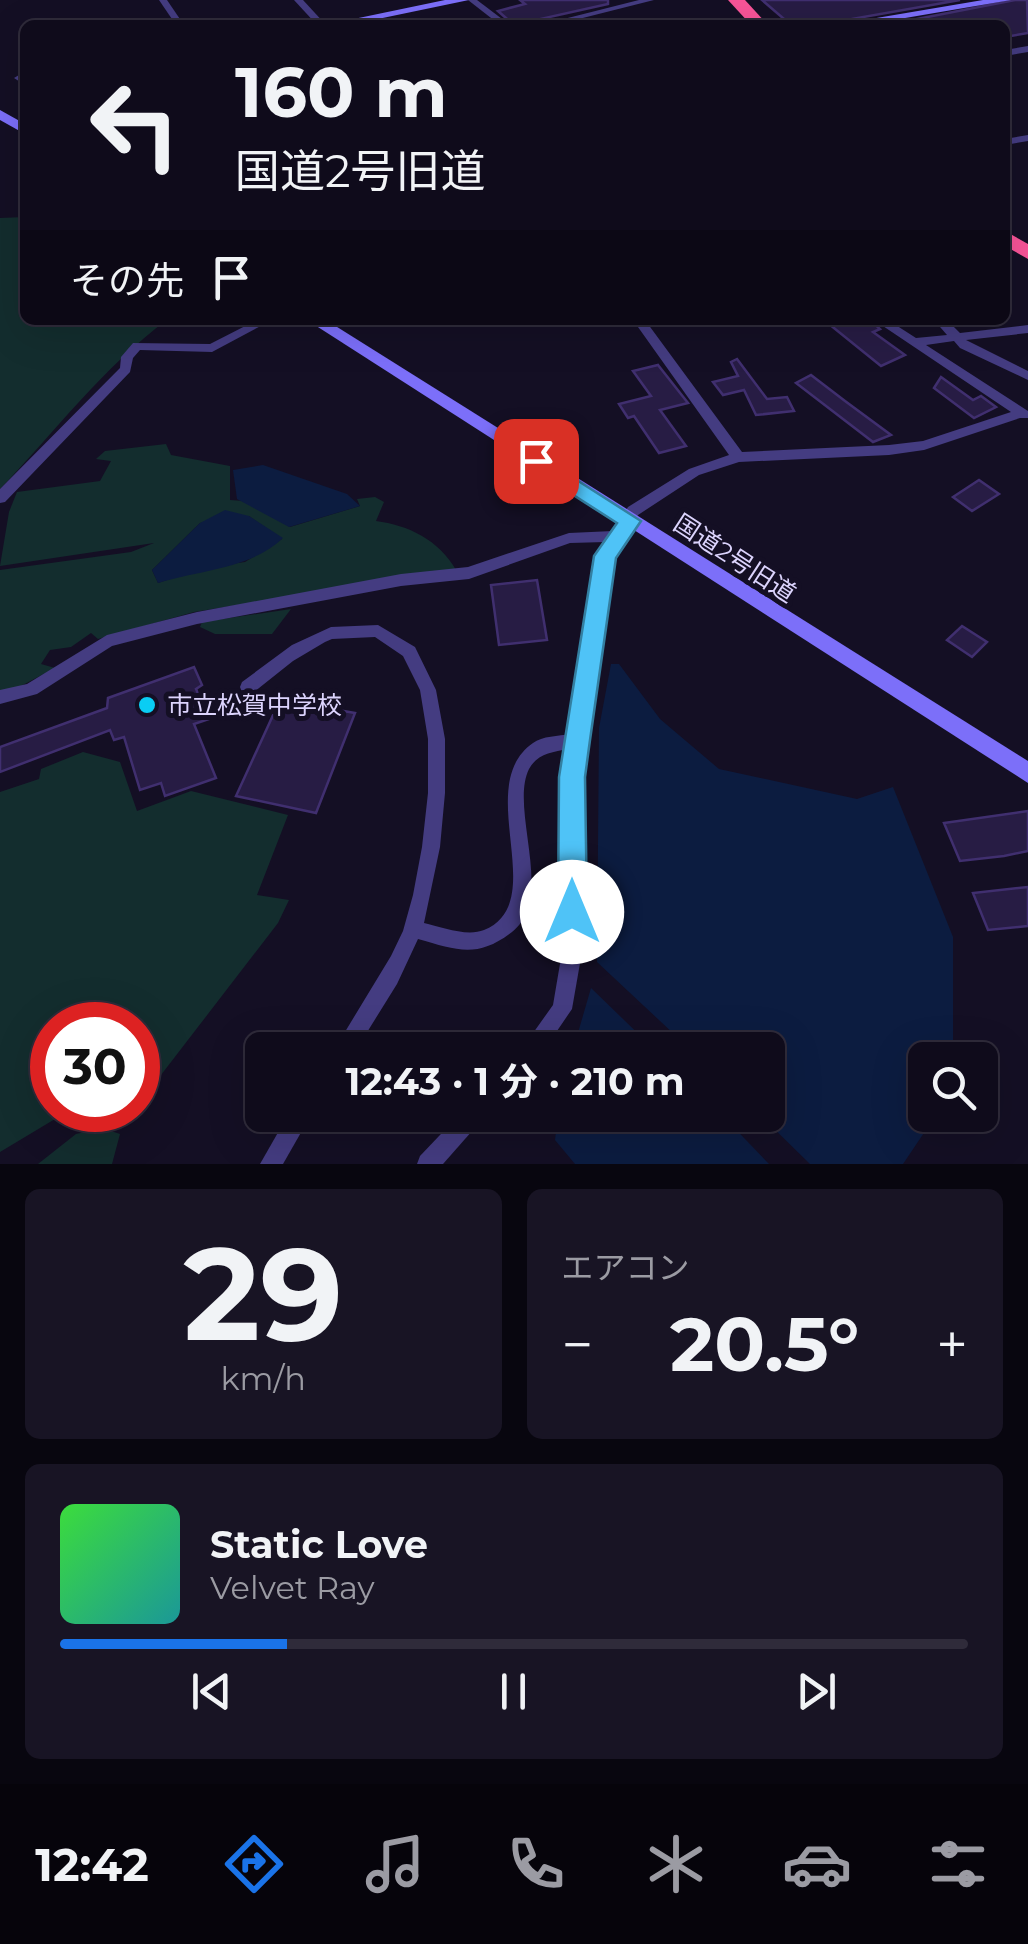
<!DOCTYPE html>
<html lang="ja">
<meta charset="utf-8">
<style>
body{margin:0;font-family:Montserrat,"Noto Sans JP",sans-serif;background:#181424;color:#f1f3f6;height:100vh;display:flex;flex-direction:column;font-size:38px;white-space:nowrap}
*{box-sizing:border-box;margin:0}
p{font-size:32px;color:#9b9ba3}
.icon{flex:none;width:55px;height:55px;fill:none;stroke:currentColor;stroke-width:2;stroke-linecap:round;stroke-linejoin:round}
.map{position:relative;height:1164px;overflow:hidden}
.details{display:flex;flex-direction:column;gap:25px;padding:25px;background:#08060f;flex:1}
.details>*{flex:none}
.top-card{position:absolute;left:20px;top:20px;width:990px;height:305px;border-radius:15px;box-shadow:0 10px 40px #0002,0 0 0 2px #2f2b3a;background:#0f0b1b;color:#f1f3f6;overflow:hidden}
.fabs{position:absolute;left:908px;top:1042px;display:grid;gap:20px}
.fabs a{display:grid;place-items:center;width:90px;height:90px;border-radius:15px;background:#0f0b1b;box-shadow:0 10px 40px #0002,0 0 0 2px #2f2b3a;font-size:50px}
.speed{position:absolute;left:30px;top:1002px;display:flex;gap:20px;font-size:50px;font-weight:700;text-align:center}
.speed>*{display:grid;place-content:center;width:130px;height:130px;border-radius:50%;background:#0f0b1b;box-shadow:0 10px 40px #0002,0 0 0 2px #2f2b3a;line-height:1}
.speed .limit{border:15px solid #d22;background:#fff;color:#111}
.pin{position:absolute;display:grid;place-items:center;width:85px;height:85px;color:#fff;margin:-42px;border-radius:20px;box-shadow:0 5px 15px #0006}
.me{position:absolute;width:110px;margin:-55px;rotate:0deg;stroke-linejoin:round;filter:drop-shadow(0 0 8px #0008)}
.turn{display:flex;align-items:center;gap:35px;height:210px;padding:0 50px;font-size:45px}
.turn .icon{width:130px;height:130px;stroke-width:2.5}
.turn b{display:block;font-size:70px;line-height:85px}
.then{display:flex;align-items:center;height:95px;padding:0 50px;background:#0003;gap:20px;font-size:38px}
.big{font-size:75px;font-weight:700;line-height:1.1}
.details .widget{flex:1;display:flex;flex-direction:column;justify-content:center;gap:15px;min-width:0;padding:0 35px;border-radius:15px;background:#181424}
.details .dial{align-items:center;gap:0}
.dial b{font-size:130px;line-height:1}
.song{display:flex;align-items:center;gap:30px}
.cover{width:120px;height:120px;border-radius:15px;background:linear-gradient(135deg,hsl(120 70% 55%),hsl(180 70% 35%))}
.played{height:10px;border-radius:5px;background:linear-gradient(90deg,#1a73e8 25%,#2f2b3a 25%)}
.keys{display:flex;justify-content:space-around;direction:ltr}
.heat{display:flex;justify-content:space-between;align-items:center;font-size:55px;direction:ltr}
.details .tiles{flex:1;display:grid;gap:25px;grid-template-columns:1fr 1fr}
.widget:last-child{grid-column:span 2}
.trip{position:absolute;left:245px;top:1032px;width:540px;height:100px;border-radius:15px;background:#0f0b1b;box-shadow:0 10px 40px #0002,0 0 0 2px #2f2b3a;font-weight:700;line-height:100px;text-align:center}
.tabs{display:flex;height:160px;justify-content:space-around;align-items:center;background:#06040b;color:#9b9ba3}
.tabs .icon{width:70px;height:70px}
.tabs .selected{color:#1a73e8}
.tabs b{font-size:45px;color:#f1f3f6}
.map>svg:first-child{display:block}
.green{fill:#132d2e;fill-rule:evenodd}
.water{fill:#0c1c40}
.building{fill:#271c44;stroke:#402f6f;stroke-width:2.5}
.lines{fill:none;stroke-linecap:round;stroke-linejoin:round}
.street{fill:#443c81;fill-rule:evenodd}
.secondary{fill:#7c6ff9;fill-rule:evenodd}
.highway{fill:#f85498;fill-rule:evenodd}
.route{fill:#4fc3f7;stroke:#337fa1;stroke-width:2.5}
.poi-dot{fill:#0acdf4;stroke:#140f24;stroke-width:4}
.labels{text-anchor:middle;stroke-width:10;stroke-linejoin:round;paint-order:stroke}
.street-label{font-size:25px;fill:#dcd4fd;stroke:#140f24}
.poi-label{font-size:25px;fill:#dcd4fd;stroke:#140f24;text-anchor:start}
</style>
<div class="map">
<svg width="1028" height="1164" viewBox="0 0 1028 1164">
<rect width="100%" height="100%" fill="#140f24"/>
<g class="green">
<path d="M 25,217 L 25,320 L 167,320 C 104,366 54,433 0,489 L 0,218 Z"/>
<path d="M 166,444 L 171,455 L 230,466 L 230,500 L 244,501 L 290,527 L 360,506 L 357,499 L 375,497 L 384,502 L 376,521 C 408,525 439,540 456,570 L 194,612 L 98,639 L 91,633 L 71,647 L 50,650 L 41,664 L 55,668 L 19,687 L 0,691 L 0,570 L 131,552 L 154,543 L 0,566 L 9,512 L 17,492 L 100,481 L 111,461 L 96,459 L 105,451 ZM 249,516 L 282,539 L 245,562 L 203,568 L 158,583 L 152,570 L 200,523 Z"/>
<polygon points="291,609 272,634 215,634 200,627 202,622"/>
<polygon points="83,752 120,762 137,811 191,791 288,815 257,895 289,900 278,923 161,1075 138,1084 138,1025 52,1025 52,1110 70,1110 0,1152 0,792 39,779 41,769"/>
<polygon points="102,1128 120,1134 112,1164 38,1164 76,1134"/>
</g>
<g class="water">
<polygon points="263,465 347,494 360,506 289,527 237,499 233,470"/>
<path d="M 225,510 L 249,516 L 283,538 C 251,569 199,570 158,583 L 152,570 L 200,523 Z"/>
<polygon points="611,664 619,664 660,719 719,769 857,799 893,787 953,937 953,1060 925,1060 925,1115 936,1115 903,1164 810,1164 760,1115 768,1115 768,1050 691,1050 597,962 599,728"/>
<polygon points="591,988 655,1050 573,1050"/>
<polygon points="558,1115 722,1115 769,1164 575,1164 555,1140"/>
</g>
<g class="building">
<polygon points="520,0 608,0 608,4 514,25 498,11 525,4"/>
<polygon points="762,0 960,0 818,25 791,25"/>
<polygon points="1015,0 1027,0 1028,33 1005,37 1005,25 886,25"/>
<polygon points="824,320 870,320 880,329 873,332 905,355 881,366"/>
<polygon points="737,359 767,399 787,397 794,411 756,415 744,390 723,395 713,382 738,376 731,362"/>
<polygon points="658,365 688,403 660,410 686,446 659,453 634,416 628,418 619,404 651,396 633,371"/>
<polygon points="811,375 845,401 891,435 873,442 796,383"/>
<polygon points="941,377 973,400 981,396 996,407 974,418 934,388"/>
<polygon points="979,480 999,494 972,511 953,497"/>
<polygon points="537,580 547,640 499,645 491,585"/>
<polygon points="962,626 987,642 972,657 947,640"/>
<polygon points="194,667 202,685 196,689 209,719 194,724 216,778 165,796 161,783 140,790 124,737 114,740 110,730 0,772 0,747 107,708 108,698"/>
<polygon points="280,700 355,713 316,813 236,796"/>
<polygon points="1028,811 1028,851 1004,856 960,861 944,823"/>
<polygon points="1028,887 1028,926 988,930 973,893"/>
</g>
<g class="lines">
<g class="street">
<polygon points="159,0 167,0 184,25 176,25"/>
<polygon points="294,0 303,0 326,25 317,25"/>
<polygon points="468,0 477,0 510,25 500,25"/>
<polygon points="639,0 654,0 555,25 540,25"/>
<polygon points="1028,46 1028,52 1005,56 1005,50"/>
<polygon points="19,75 25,78 25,85 14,78"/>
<polygon points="1028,135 1028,141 1005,145 1005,139"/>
<polygon points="257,320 272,320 212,352 140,350 133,358 130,372 5,502 0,503 0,489 120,368 121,357 133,343 210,344"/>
<path d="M 633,320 L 645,320 L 742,452 L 889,445 L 923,441 L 1011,412 L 874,320 L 888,320 L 916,338 L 947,335 L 934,320 L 947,320 L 960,333 L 1028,325 L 1028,333 L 966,340 L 1028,371 L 1028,380 L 960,348 L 954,341 L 926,345 L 1028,411 L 1028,418 L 1020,418 L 924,450 L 889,455 L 739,462 L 699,475 L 638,515 L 612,556 L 581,777 L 583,946 L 572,1009 L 544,1050 L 521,1050 L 553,1005 L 563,946 L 563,777 L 568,749 C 552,752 537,754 529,769 C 509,809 556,899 512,932 C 477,959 457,950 418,939 L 397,984 L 356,1050 L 334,1050 L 391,956 L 403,931 L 413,895 L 422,847 L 428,793 L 428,739 L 420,690 L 403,656 L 375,637 L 332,639 L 325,642 L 293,661 L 254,692 L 248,694 L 242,692 L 240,687 L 242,682 L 292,645 L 331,627 L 378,625 L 415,647 L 436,690 L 445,739 L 445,793 L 440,847 L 424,923 C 441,927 467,937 484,930 C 552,902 471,786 533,743 C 542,736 559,736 570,734 L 598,556 L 606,542 L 570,543 L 469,579 L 401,586 L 197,624 L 112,646 L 37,694 L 0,704 L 0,690 L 27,684 L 107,635 L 197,612 L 401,574 L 468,567 L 569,533 L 613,531 L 628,507 L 689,469 L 729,455 Z"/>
<polygon points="288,1115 311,1115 283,1164 260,1164"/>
<polygon points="459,1115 484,1115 480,1122 443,1164 417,1164 420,1156"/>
</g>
<g class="secondary">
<polygon points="445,0 469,0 349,25 325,25"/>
<polygon points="983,0 1011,0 864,25 835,25"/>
<polygon points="0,110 25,124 25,134 0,120"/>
<polygon points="307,320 326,320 1028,761 1028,783"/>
</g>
<g class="highway">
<polygon points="728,0 745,0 768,25 751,25"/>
<polygon points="1005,231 1028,244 1028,259 1005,246"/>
</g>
</g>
<polygon class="route" points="536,454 641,521 616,558 590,740 585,777 587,912 583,921 572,925 562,921 558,912 559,777 594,556 617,523 528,466 528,456"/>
<circle class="poi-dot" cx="147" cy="705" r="10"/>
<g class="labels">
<g class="street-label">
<text transform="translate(735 558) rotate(33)" y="9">国道2号旧道</text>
</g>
<g class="poi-label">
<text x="167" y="714">市立松賀中学校</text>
</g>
</g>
</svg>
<div class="fabs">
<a><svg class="icon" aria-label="search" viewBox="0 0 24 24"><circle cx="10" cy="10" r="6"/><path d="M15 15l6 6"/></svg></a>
</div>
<div class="speed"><div class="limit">30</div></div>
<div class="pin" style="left:536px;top:461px;background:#d93025"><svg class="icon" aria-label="arrive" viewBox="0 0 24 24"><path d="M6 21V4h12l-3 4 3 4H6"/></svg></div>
<svg class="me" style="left:572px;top:912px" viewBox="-20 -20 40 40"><circle r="19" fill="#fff"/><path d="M0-13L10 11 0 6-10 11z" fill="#4fc3f7"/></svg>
<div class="trip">12:43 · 1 分 · 210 m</div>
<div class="top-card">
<div class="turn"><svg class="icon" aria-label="left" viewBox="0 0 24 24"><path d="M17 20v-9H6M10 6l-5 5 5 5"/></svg><div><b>160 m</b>国道2号旧道</div></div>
<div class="then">その先<svg class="icon" aria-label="arrive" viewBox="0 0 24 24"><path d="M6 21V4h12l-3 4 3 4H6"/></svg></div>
</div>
</div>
<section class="details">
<div class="tiles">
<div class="widget dial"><b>29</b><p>km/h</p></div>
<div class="widget"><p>エアコン</p>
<div class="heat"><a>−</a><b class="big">20.5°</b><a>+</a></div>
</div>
<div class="widget">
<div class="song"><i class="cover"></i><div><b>Static Love</b><p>Velvet Ray</p></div></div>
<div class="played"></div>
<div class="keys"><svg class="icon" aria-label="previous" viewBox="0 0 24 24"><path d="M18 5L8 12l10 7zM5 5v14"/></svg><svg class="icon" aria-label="pause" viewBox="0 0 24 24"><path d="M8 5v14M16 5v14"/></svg><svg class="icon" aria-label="next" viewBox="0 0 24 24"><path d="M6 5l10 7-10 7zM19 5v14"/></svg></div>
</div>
</div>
</section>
<nav class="tabs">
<b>12:42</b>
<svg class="icon selected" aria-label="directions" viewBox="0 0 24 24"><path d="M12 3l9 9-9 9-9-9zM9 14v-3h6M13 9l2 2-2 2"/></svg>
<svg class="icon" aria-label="music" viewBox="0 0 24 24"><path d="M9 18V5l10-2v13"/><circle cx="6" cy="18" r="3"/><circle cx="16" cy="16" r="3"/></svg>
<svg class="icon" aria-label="phone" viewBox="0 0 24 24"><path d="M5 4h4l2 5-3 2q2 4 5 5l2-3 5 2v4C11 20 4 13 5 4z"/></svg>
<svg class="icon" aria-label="climate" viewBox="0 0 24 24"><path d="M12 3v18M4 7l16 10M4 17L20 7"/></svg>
<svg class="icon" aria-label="car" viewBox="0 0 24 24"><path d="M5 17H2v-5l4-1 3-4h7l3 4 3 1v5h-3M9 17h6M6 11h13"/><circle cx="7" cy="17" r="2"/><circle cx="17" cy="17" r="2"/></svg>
<svg class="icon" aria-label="filters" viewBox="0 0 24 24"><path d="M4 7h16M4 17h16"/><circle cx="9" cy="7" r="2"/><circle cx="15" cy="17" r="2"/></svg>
</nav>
